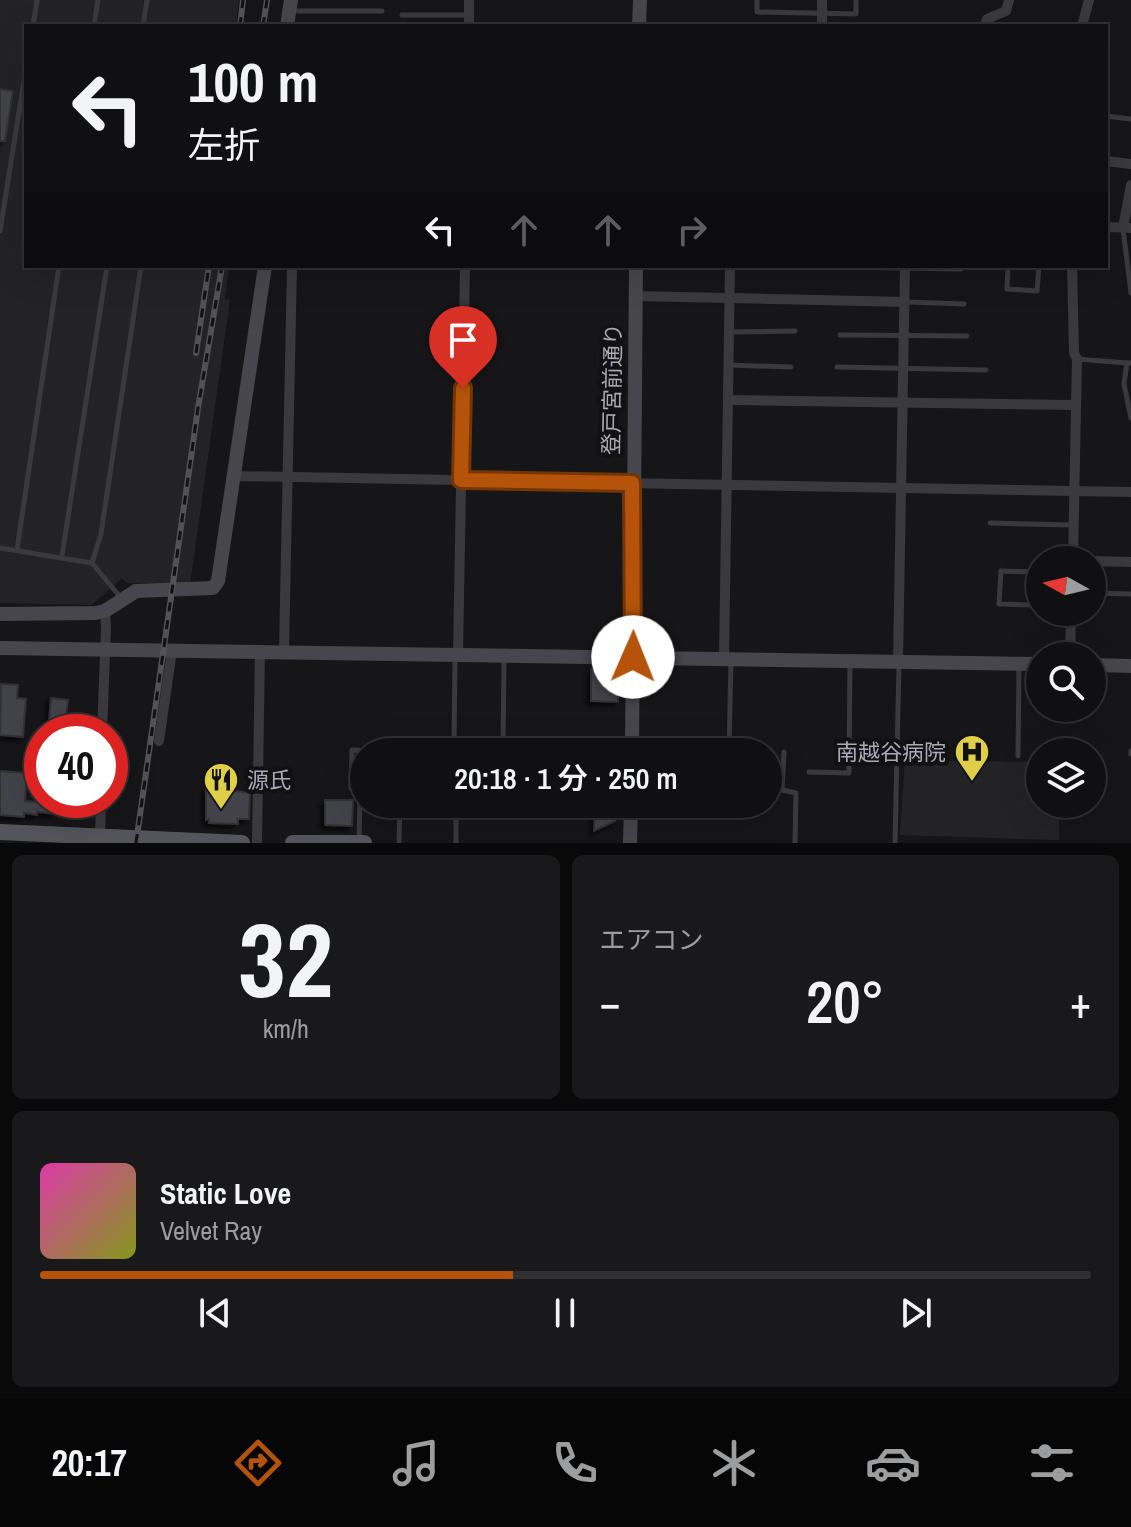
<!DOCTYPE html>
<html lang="ja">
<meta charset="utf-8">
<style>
body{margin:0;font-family:"Archivo Narrow","Noto Sans JP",sans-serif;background:#19191b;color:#f1f3f6;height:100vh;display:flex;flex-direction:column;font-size:30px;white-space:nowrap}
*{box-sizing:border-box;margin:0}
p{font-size:26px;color:#9c9d9f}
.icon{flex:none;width:44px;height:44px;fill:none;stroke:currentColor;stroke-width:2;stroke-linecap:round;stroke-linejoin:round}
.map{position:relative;height:843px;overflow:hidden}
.panel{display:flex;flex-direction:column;gap:12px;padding:12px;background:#09090a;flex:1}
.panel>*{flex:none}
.hud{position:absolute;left:24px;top:24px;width:1084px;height:244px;border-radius:0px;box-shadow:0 8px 32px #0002,0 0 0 2px #303032;background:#101012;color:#f1f3f6;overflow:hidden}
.needle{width:52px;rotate:278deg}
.controls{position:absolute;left:1026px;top:546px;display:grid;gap:16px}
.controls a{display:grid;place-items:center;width:80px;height:80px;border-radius:50%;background:#101012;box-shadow:0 8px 32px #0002,0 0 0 2px #303032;font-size:40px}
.speed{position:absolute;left:24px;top:714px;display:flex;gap:16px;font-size:40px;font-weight:700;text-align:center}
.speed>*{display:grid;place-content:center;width:104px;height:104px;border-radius:50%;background:#101012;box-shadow:0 8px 32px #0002,0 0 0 2px #303032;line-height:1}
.speed .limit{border:12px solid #d22;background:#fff;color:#111}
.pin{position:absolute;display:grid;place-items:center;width:68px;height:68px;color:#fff;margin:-82px -34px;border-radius:50% 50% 50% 0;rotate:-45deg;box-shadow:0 0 8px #0007}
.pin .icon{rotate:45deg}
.me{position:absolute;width:88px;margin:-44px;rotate:1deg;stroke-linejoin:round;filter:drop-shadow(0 0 6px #0008)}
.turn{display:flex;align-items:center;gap:28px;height:168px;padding:0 32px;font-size:36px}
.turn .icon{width:104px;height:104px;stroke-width:2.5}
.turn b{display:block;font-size:56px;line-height:68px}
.lanes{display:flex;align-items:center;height:76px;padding:0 32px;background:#0003;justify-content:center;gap:40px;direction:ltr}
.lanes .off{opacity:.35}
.big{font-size:60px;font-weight:600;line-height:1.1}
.panel .card{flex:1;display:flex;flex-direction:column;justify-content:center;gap:12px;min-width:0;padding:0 28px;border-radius:12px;background:#19191b}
.panel .dial{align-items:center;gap:0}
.dial b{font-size:104px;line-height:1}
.song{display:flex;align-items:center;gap:24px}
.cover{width:96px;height:96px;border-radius:12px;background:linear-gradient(135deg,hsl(320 70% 55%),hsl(70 70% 35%))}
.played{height:8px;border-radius:4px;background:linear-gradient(90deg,#b45309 45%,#303032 45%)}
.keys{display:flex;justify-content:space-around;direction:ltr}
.heat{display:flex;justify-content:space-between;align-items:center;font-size:44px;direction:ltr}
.panel .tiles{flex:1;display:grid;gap:12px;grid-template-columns:1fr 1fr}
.card:last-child{grid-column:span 2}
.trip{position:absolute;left:350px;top:738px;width:432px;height:80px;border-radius:40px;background:#101012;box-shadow:0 8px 32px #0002,0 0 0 2px #303032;font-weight:600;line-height:80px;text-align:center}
.tabs{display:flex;height:128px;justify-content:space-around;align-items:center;background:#060607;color:#9c9d9f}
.tabs .icon{width:56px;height:56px}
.tabs .on{color:#b45309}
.tabs b{font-size:36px;color:#f1f3f6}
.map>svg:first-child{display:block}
.built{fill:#232225}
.building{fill:#434348;stroke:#313034;stroke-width:2;filter:url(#shadow)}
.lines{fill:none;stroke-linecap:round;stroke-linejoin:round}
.lane{stroke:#3a393e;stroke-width:5}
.street{stroke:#3a393e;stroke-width:10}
.secondary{stroke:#46464c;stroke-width:14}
.primary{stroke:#54545b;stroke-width:16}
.rail-casing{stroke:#515157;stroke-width:6}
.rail{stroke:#111113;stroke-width:3;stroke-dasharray:9;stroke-linecap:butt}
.route-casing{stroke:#753606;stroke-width:20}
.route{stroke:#b45309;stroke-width:14}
.labels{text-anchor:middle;stroke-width:8;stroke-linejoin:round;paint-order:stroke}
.street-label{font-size:22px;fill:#a9aab6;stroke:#111113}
.poi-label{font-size:22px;fill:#a9aab6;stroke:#111113;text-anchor:end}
</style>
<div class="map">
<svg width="1131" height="843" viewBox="0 0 1131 843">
<defs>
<filter id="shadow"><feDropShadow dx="-4" dy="4" stdDeviation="2" flood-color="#0009"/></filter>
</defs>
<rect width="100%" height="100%" fill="#161618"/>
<g class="built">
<polygon points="0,0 239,0 236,26 26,26 26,266 236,266 235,270 229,270 225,299 230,300 190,584 127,583 122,578 92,605 0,603"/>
<polygon points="905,760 1040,762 1040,804 1059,804 1059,840 900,835"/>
</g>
<g class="building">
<polygon points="0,89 13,91 5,141 0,141"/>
<polygon points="591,669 618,669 618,702 591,701"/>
<polygon points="1,684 18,685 17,698 26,699 23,737 0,735"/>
<polygon points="51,698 68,700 64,732 48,732"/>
<polygon points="0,771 27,773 25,801 56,804 55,814 37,812 37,815 24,813 24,817 0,815"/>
<polygon points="206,787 250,793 249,819 238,819 238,824 209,823 209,819 206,820"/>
<polygon points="325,800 353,800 352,826 325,825"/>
<polygon points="595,804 615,804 615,821 594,831"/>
</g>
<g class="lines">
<g class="lane">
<polyline points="757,0 757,12 856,14 856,0"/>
<polyline points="291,11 382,11"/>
<polyline points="402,15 469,15"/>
<polyline points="33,26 37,0"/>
<polyline points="94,26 98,0"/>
<polyline points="143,26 147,0"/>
<polyline points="1106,116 1131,119"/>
<polyline points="1123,229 1131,293"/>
<polyline points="0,231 26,68"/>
<polyline points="794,266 796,266"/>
<polyline points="1008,266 1007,289 1037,291 1039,266"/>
<polyline points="843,267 961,269"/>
<polyline points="906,302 964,304"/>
<polyline points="729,332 795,331"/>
<polyline points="840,335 967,336"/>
<polyline points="1077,359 1127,363"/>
<polyline points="1131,363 1127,363 1124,384 1131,418"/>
<polyline points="729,365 791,367"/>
<polyline points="837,367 986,370"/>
<polyline points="990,523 1073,525"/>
<polyline points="0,548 92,563 121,598"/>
<polyline points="17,550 59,266"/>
<polyline points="62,556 107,266"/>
<polyline points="92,563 101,534 141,266"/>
<polyline points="1040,572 1001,571 999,604 1040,605"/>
<polyline points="1092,593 1131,594"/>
<polyline points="455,658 454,743 457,752"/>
<polyline points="503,747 504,659"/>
<polyline points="729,751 731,661"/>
<polyline points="784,752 782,790 796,793 795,843"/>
<polyline points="1131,754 1131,751"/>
<polyline points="1018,756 1019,665"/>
<polyline points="809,772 849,773 850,661"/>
<polyline points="359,842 360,797 351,788 352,750 400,752"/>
<polyline points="399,843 400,804"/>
<polyline points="456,843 456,804"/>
<polyline points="895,843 899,664"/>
</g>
<g class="street">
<polyline points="469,26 469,0"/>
<polyline points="822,26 822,0"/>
<polyline points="985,26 987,19 1006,11 1009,0"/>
<polyline points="1082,26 1089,0"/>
<polyline points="1106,161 1131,164"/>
<polyline points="1106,227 1131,228"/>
<polyline points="1123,228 1131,185"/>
<polyline points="1072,266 1074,353 1077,359 1073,560"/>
<polyline points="635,296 905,302"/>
<polyline points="728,400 1076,405"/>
<polyline points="234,476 1131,492"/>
<polyline points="1092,561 1131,562"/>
<polyline points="284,650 292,266"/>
<polyline points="458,653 465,266"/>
<polyline points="1070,656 1071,612"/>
<polyline points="724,658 730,266"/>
<polyline points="898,661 905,266"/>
<polyline points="102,732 106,628 105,611"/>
<polyline points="159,741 172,650"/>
<polyline points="100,836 101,800"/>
<polyline points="257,843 260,650"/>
</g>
<g class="secondary">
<polyline points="287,26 291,0"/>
<polyline points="639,26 640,0"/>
<polyline points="0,614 95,613 105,611 136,591 213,588 218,581 265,266"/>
<polyline points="0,648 1040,664"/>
<polyline points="1092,665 1131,666"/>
<polyline points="632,752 636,266"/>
<polyline points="630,843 631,804"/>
</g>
<g class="primary">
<polyline points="0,832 242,843"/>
<polyline points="293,843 364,843"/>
</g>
<defs>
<g id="rail">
<polyline points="240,26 243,0"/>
<polyline points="263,26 267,0"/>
<polyline points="196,353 209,266"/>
<polyline points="136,843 198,408 222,266"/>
</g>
</defs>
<use href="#rail" class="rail-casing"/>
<use href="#rail" class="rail"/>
</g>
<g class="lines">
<defs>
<polyline id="route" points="463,388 461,480 632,483 633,657"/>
</defs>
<use href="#route" class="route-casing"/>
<use href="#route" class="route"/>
</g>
<defs>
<symbol id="hospital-pin" viewBox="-11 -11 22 30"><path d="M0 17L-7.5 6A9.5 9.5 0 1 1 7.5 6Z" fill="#e0cf46" stroke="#111113"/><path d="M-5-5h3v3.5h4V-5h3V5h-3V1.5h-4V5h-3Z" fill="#111"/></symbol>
<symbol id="restaurant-pin" viewBox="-11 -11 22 30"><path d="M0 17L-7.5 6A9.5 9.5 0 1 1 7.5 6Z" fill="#e0cf46" stroke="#111113"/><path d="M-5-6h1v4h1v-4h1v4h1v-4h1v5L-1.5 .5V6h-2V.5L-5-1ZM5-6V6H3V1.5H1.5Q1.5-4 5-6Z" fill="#111"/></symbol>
</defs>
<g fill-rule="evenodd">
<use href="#hospital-pin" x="952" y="732" width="40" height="54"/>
<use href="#restaurant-pin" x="201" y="760" width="40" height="54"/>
</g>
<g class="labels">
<g class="street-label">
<text transform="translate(612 389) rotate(-89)" y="8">登戸宮前通り</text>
</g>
<g class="poi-label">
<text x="946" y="760">南越谷病院</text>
<text x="247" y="788" text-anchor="start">源氏</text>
</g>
</g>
</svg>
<div class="controls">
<a><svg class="needle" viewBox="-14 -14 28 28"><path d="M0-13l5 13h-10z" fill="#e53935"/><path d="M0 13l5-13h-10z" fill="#9c9d9f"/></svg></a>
<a><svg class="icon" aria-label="search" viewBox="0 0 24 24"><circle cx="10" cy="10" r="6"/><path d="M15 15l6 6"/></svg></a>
<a><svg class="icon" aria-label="layers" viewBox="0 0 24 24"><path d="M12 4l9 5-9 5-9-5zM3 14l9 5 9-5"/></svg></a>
</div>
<div class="speed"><div class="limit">40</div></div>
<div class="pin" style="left:463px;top:388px;background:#d93025"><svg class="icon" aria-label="arrive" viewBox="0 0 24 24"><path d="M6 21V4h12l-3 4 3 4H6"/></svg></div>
<svg class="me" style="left:633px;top:657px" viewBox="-20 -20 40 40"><circle r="19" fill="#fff"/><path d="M0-13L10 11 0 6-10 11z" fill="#b45309"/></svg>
<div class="trip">20:18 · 1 分 · 250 m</div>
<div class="hud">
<div class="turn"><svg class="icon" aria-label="left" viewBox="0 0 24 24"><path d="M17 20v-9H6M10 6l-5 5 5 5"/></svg><div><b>100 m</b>左折</div></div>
<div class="lanes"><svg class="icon" aria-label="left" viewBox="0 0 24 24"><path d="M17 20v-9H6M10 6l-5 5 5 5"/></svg><svg class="icon off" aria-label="ahead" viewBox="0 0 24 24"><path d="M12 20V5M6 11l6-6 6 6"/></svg><svg class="icon off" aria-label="ahead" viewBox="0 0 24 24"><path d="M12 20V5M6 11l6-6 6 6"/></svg><svg class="icon off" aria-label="right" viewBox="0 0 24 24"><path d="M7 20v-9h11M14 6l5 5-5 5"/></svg></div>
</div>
</div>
<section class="panel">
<div class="tiles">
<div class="card dial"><b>32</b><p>km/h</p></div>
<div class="card"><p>エアコン</p>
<div class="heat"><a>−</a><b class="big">20°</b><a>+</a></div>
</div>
<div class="card">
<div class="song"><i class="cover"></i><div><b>Static Love</b><p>Velvet Ray</p></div></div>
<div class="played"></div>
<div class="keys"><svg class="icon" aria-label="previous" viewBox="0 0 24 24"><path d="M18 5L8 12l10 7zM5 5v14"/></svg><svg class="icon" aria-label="pause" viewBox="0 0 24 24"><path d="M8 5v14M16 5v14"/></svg><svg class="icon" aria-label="next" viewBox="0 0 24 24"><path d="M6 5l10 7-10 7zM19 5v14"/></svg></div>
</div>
</div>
</section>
<nav class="tabs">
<b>20:17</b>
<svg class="icon on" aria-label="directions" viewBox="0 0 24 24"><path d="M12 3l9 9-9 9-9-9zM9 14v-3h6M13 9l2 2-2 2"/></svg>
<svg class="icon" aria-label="music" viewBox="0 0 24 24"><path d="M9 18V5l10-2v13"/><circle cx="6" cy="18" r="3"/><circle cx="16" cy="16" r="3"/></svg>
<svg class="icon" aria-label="phone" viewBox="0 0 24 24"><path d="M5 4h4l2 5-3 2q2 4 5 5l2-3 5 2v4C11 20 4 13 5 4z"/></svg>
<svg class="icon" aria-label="climate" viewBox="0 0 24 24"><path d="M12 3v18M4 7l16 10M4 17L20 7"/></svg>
<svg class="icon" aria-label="car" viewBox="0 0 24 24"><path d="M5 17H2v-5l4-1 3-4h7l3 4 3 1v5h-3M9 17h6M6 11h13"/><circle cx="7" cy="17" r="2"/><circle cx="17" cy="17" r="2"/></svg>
<svg class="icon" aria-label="filters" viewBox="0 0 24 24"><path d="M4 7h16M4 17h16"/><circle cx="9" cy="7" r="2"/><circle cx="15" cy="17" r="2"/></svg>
</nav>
